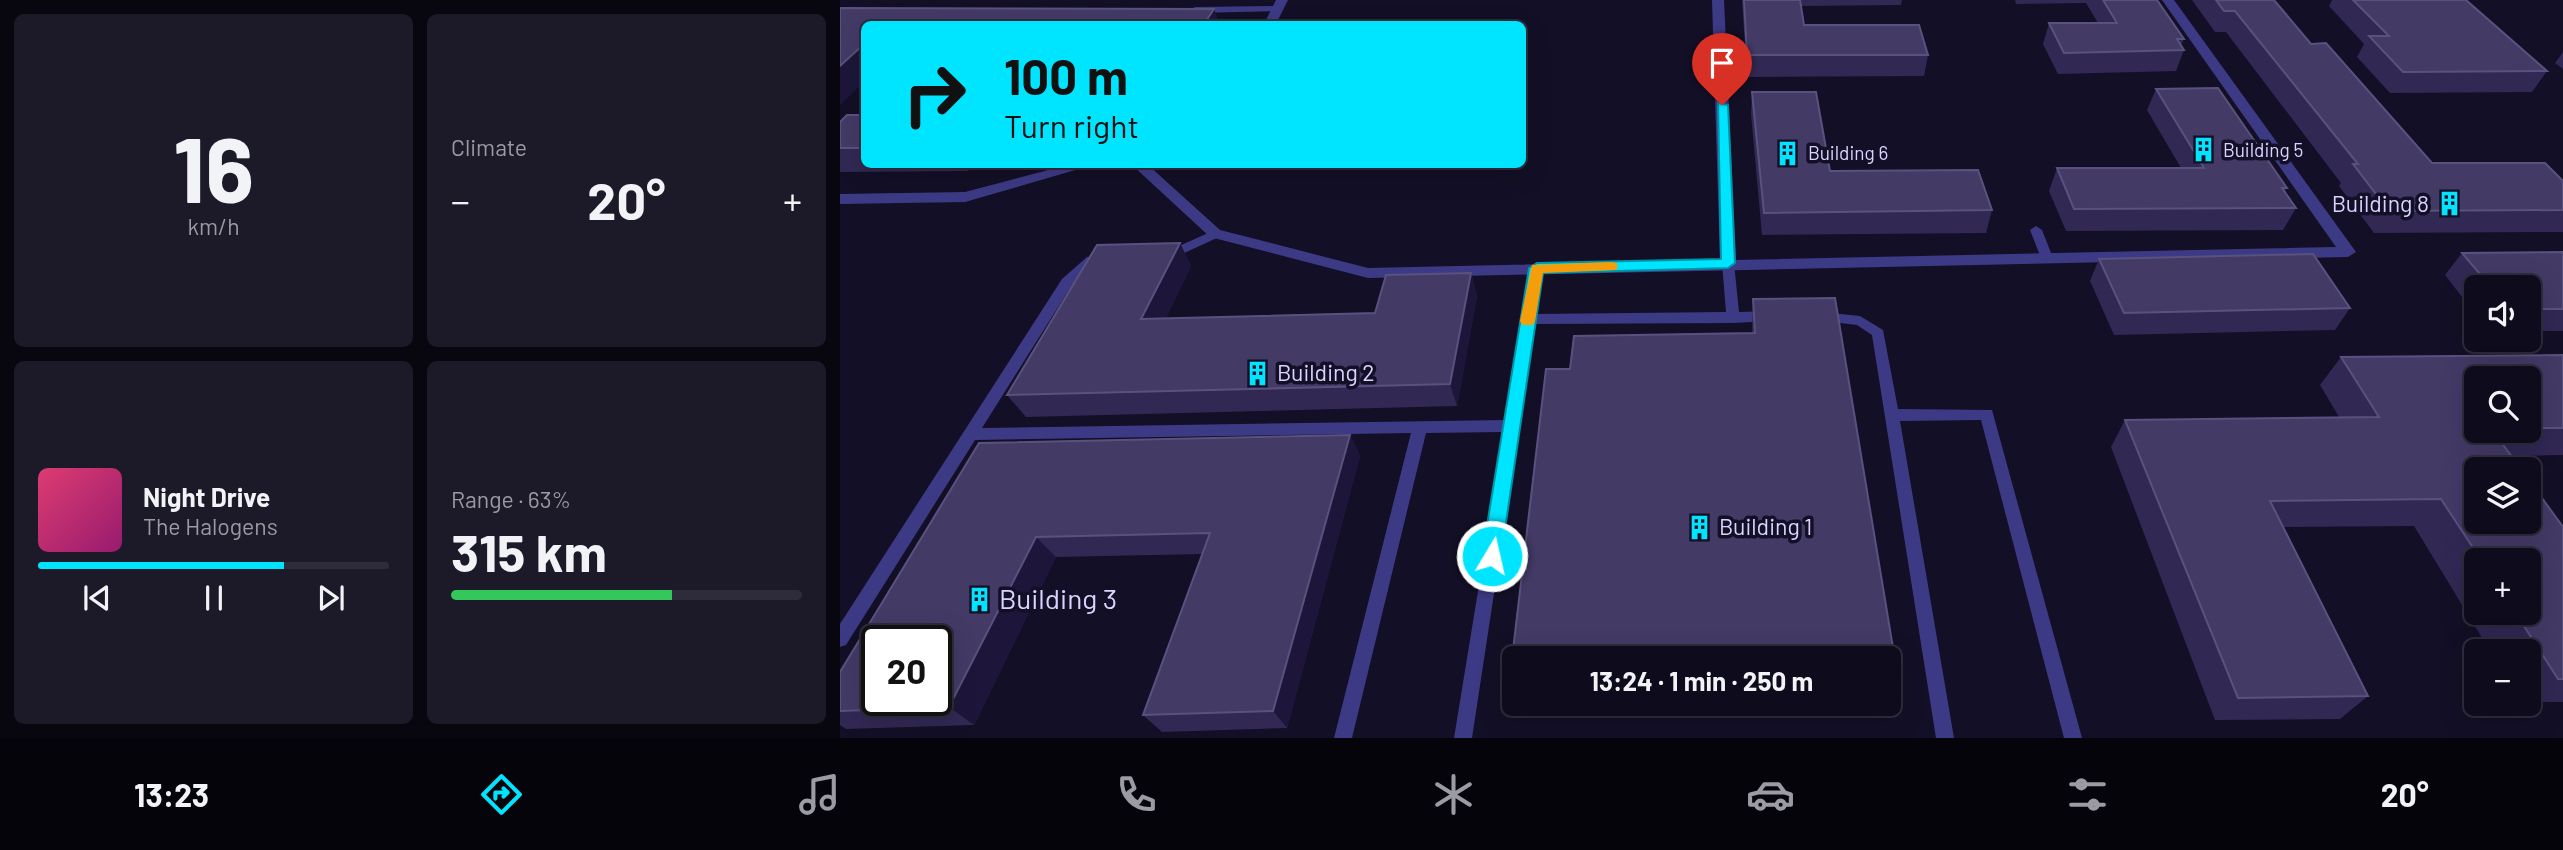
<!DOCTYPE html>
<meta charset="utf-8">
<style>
body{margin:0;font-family:Barlow,sans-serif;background:#1c1929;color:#f1f3f6;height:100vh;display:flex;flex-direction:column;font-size:26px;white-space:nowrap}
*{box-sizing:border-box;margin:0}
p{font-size:23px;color:#9b9ba3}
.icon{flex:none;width:38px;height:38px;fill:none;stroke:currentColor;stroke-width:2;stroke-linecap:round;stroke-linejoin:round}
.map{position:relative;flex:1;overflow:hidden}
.panel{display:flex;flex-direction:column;gap:14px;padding:14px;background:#08060f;width:840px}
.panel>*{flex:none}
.banner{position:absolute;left:21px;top:21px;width:665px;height:147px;border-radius:10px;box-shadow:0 7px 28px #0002,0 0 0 2px #2e2b3b;background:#00e5ff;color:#111;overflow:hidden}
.buttons{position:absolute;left:1624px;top:275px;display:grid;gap:14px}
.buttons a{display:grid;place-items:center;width:77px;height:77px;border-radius:10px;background:#0e0b1c;box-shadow:0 7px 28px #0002,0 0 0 2px #2e2b3b;font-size:35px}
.speed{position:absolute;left:21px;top:625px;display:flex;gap:14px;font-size:35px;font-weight:700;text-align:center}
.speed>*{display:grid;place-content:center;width:91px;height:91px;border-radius:50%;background:#0e0b1c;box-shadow:0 7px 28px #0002,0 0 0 2px #2e2b3b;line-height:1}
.speed .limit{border:4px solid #111;border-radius:10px;background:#fff;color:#111}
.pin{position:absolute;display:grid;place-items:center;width:60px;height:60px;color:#fff;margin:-72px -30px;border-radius:50% 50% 50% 0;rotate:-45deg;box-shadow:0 0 7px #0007}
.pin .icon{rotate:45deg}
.me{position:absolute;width:77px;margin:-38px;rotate:9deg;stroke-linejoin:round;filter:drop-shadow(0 0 5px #0008)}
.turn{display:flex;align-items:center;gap:24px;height:147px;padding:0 28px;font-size:32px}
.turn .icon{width:91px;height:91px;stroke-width:2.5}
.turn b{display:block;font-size:49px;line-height:60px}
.big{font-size:52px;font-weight:700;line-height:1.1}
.panel .widget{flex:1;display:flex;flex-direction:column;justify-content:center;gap:10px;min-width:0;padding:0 24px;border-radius:10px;background:#1c1929}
.panel .dial{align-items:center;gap:0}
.dial b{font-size:91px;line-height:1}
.song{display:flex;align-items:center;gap:21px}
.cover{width:84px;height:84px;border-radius:10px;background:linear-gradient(135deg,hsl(340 70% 55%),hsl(320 70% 35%))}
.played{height:7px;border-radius:4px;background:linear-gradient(90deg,#00e5ff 70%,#2e2b3b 70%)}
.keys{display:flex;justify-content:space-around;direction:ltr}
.heat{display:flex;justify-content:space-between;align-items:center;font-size:38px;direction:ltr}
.charge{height:10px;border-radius:5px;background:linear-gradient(90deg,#34c759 63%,#2e2b3b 0)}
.panel .tiles{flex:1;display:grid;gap:14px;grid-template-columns:repeat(2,1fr)}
.trip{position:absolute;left:662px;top:646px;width:399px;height:70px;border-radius:10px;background:#0e0b1c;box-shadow:0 7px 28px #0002,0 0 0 2px #2e2b3b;font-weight:700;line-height:70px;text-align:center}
.menu{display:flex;height:112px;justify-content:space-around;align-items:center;background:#06040b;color:#9b9ba3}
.menu .icon{width:49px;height:49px}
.menu .selected{color:#00e5ff}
.menu b{font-size:32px;color:#f1f3f6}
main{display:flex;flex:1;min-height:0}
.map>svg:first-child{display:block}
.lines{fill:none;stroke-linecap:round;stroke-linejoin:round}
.service{fill:#3d3a85;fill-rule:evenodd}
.minor{fill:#3d3a85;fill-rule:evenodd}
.wall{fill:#312854;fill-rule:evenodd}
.shaded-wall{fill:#1d163a}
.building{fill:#433a66;stroke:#5a527e;stroke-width:2;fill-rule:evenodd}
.route{fill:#00e5ff;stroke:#0095a6;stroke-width:2}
.slow{fill:#f59e0b}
.labels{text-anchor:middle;stroke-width:7;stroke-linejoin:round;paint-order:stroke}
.far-poi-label{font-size:19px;fill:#d9d4ff;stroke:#130f26;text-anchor:start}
.poi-label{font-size:23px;fill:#d9d4ff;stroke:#130f26;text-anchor:start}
.near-poi-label{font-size:28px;fill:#d9d4ff;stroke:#130f26;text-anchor:start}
</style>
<main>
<section class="panel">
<div class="tiles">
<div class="widget dial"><b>16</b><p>km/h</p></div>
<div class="widget"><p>Climate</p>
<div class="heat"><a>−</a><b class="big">20°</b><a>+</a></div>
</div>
<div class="widget">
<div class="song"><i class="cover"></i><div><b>Night Drive</b><p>The Halogens</p></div></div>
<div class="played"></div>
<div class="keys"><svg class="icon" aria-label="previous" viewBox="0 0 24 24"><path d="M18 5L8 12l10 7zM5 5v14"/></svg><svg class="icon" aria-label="pause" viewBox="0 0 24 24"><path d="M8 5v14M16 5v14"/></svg><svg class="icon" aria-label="next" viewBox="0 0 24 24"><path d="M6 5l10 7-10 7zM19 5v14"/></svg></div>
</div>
<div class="widget"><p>Range · 63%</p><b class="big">315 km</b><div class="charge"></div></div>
</div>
</section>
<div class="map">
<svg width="1723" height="738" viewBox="0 0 1723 738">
<rect width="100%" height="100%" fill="#130f26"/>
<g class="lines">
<g class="service">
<polygon points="437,6 442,9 440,11 355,13 350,10 355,7"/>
<polygon points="1196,226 1202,230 1213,258 1211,261 1207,262 1201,258 1190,230"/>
<polygon points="375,230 381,234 379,237 329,260 321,260 319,257 321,254"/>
<polygon points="260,256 266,260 264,263 254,264 232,285 142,428 666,420 691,268 697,264 703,268 696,314 886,312 882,263 888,259 894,263 899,312 931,311 938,316 931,321 893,323 695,324 632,738 614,738 664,432 586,433 512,738 494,738 571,433 135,440 6,645 0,647 0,624 222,279 247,257"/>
<polygon points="980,312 1020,316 1043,330 1058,409 1152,410 1242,738 1224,738 1141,420 1060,421 1114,738 1096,738 1032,335 1017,325 975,320 973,317 975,314"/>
</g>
<g class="minor">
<polygon points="436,0 448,0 436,24 424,24"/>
<polygon points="872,0 884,0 896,260 1496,247 1322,0 1334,0 1516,252 1508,257 528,278 370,237 291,164 307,164 380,230 528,268 880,260"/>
<polygon points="231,164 256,164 125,202 0,204 0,194 125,192"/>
</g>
</g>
<g class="wall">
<polygon points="902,0 1062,0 1061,5 961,6 964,25 1088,55 1084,76 907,77"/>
<polygon points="1175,0 1317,0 1344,39 1341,45 1344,50 1336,71 1218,74 1203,44 1209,23 1258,23 1246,3 1176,4"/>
<polygon points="1352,0 1434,0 1471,44 1592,163 1723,181 1723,232 1534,233 1499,186 1501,183 1386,32 1375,32"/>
<polygon points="1492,0 1513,0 1707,71 1692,92 1550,93 1517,57 1524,44 1489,6"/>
<polygon points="1723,52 1723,69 1715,63"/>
<polygon points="1316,89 1447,188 1445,191 1456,208 1443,230 1226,231 1209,191 1217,168 1341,168 1307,110"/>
<polygon points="912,92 990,171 1152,210 1146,233 922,235 911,114"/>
<polygon points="24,115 24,164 133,164 128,171 0,172 0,122"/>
<polygon points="340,243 351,266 326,318 535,313 631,273 637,296 617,406 186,417 167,395"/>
<polygon points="1723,252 1723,331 1689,331 1689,287 1636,287 1636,315 1605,275 1622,253"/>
<polygon points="1259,259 1510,308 1495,330 1274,335 1250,281"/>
<path d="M 995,298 L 1059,684 L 1050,707 L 676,715 L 668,693 L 706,369 L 730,369 L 734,336 L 912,333 L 913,299 ZM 674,658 L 1048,658 L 1048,704 L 674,704 Z"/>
<path d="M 1723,355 L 1723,455 L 1671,456 L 1723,527 L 1723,702 L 1689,702 L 1689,651 L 1650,651 L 1574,526 L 1443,527 L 1528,696 L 1500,719 L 1375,720 L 1271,447 L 1285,420 L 1499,417 L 1480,385 L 1501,357 ZM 1689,378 L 1689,430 L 1636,430 ZM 1636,560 L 1689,560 L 1689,612 L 1636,612 Z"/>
<polygon points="510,435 520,456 447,728 322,732 303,715 363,554 216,557 134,725 6,729 0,725 0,672 139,443"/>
</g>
<g class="shaded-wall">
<polygon points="374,9 380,24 364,24"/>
<polygon points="24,44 24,82 0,105 0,66"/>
<polygon points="123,164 133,164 128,171"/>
<polygon points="340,243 351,266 315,341 301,319"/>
<polygon points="631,273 637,296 617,406 610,384"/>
<polygon points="510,435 520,456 447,728 433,711"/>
<polygon points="196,537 216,557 134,725 109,707"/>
</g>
<g class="building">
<polygon points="904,0 960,0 964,25 1079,25 1088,55 907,55"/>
<polygon points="1263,0 1317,0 1344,39 1337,39 1344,50 1224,53 1209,23 1277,23"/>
<polygon points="1376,0 1434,0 1471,44 1486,43 1592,163 1705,163 1723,181 1723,210 1549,211 1513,164 1518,164 1395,11 1384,11"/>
<polygon points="1513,0 1626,0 1707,71 1563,72 1529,36 1549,36"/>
<polygon points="0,8 374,9 364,24 24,24 24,44 0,66"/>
<polygon points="1378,88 1447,188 1442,188 1456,208 1234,209 1217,168 1364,168 1316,89"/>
<polygon points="912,92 976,92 990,171 1138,170 1152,210 924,213"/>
<polygon points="7,115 24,115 24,148 0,148 0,122"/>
<polygon points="340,243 301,319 535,313 546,275 631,273 610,384 167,395 257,245"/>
<polygon points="1723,252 1723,309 1689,309 1689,287 1651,287 1622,253"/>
<polygon points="1473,254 1510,308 1284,313 1259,259"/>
<polygon points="995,298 1059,684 1048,685 1048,658 674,658 674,692 668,693 706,369 730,369 734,336 915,333 913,299"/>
<polygon points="1723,355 1723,428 1689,428 1689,378 1636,378 1636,430 1652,430 1681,469 1636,469 1636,522 1689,522 1689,480 1723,527 1723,679 1718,679 1675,612 1689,612 1689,560 1641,560 1601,499 1430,501 1528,696 1398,698 1285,420 1539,417 1501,357"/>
<path d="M 510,435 L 433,711 L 303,715 L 370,533 L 196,537 L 109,707 L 0,711 L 0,672 L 139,443 ZM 37,640 L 96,640 L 96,700 L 37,700 Z"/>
</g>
<polygon class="route" points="878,103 888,105 895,263 888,268 703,273 661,556 659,562 652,564 645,562 642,556 689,268 697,263 881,259"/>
<polygon class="slow" points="771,262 776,263 778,266 776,270 703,273 695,321 693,325 682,325 680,321 692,265"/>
<defs>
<symbol id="building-bare" viewBox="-9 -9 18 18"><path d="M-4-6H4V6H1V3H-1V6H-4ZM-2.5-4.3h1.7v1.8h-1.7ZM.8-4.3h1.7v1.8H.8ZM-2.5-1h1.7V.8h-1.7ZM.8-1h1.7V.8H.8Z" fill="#00e5ff" stroke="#130f26" stroke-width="2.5" paint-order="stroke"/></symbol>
</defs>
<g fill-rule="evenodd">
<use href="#building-bare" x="1346" y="132" width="35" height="35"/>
<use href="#building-bare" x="930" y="136" width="35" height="35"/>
<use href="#building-bare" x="1592" y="186" width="35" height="35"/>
<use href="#building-bare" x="400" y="356" width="35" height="35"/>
<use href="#building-bare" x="842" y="510" width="35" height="35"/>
<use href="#building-bare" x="122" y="582" width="35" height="35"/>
</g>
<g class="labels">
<g class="far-poi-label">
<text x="1383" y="157">Building 5</text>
<text x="968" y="160">Building 6</text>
</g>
<g class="poi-label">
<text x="1589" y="212" text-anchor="end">Building 8</text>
<text x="437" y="381">Building 2</text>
<text x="879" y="535">Building 1</text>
</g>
<g class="near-poi-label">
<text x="159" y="609">Building 3</text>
</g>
</g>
</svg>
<div class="buttons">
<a><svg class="icon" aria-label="sound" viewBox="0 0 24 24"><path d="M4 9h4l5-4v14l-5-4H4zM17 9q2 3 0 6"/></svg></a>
<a><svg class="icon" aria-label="search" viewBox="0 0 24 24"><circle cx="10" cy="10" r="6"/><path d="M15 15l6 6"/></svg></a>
<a><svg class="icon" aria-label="layers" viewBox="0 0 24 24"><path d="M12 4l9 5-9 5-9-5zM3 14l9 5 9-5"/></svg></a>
<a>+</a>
<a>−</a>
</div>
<div class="speed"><div class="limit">20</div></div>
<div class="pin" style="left:882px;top:105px;background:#d93025"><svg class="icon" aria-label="arrive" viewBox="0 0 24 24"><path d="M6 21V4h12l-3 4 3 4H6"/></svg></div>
<svg class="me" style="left:652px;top:556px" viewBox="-20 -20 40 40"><circle r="17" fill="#00e5ff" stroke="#fff" stroke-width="3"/><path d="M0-11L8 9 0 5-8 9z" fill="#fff"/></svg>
<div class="trip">13:24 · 1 min · 250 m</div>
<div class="banner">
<div class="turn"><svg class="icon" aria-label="right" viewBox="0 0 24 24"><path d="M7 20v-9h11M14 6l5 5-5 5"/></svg><div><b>100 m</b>Turn right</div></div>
</div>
</div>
</main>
<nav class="menu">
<b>13:23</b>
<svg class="icon selected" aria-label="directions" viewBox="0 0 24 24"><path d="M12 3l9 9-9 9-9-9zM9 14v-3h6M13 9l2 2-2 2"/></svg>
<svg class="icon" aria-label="music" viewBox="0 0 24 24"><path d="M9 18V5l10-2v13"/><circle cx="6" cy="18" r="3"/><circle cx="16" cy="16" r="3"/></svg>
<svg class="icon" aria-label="phone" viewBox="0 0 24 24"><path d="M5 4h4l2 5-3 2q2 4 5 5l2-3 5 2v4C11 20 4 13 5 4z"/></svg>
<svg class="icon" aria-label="climate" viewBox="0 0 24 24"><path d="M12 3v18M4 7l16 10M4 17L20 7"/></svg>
<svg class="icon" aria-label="car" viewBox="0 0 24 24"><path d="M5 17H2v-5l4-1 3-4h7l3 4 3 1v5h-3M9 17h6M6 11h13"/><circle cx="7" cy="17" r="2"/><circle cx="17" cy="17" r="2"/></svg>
<svg class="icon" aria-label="filters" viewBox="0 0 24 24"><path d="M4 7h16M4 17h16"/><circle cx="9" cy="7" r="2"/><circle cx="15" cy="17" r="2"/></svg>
<b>20°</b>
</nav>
